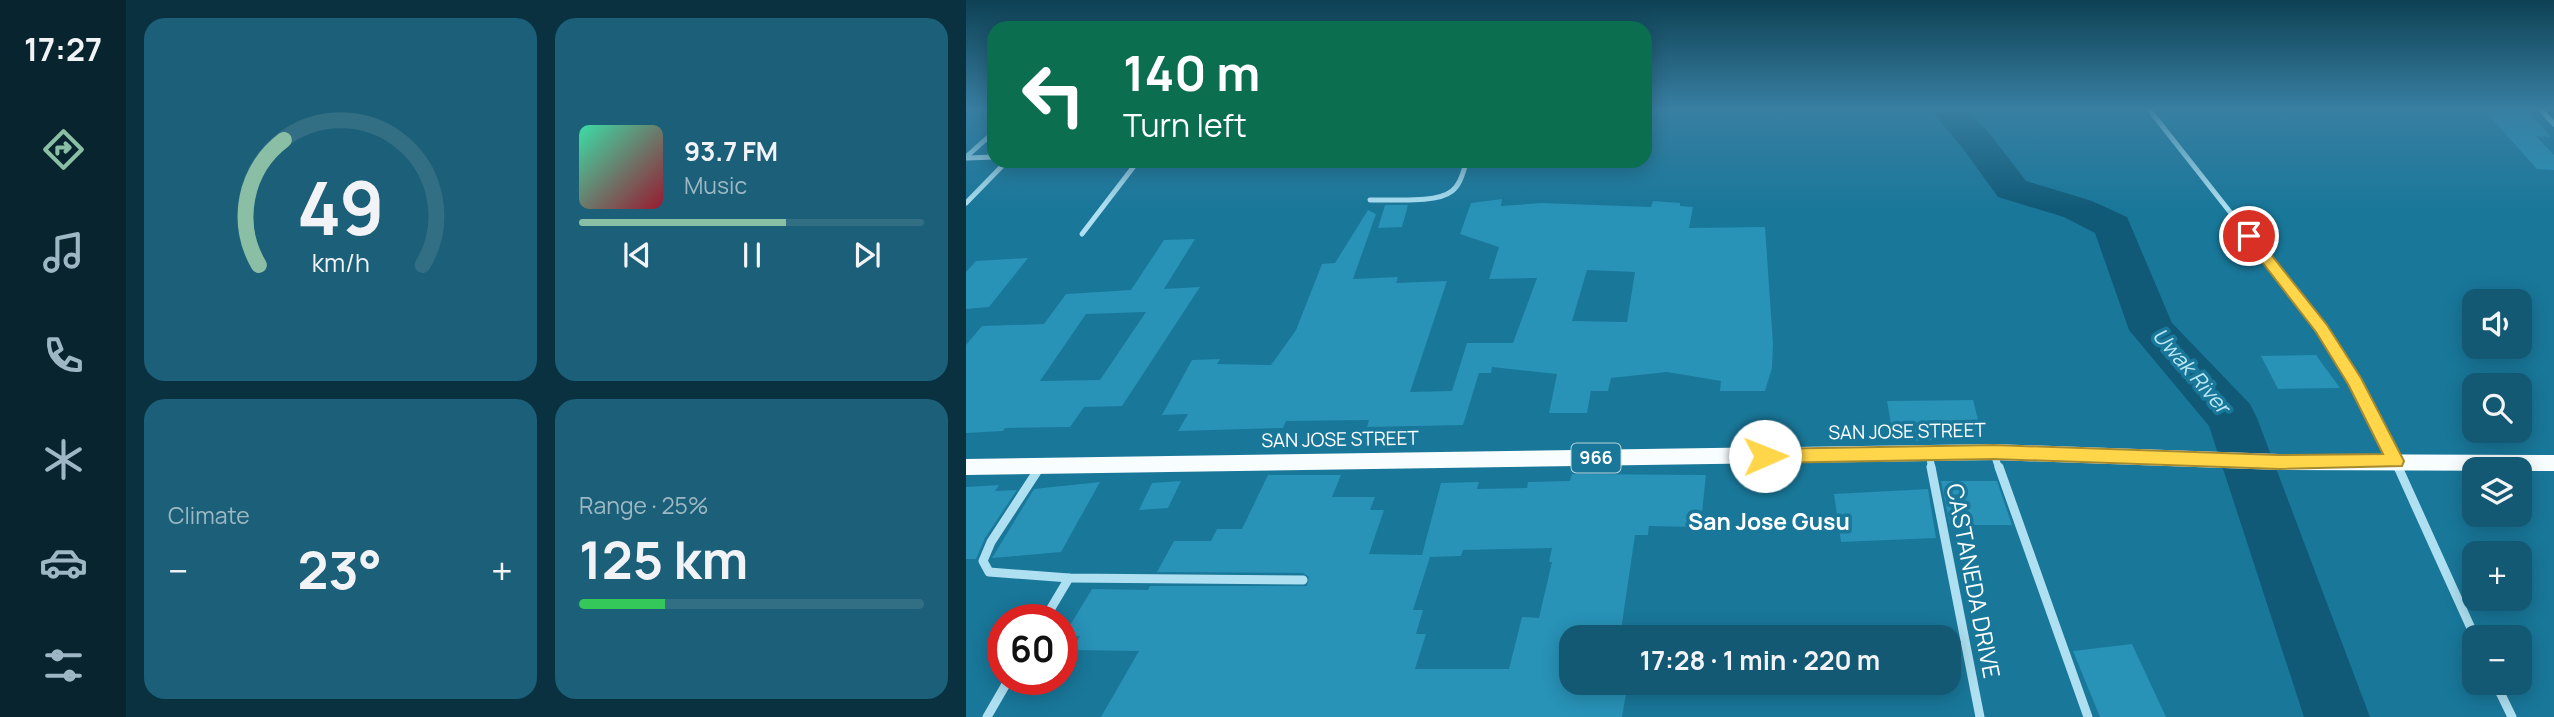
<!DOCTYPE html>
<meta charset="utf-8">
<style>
body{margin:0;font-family:Manrope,sans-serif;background:#1c5f78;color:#f1f3f6;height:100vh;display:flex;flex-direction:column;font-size:26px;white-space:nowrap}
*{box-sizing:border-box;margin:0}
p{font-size:23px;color:#9db8c4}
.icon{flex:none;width:38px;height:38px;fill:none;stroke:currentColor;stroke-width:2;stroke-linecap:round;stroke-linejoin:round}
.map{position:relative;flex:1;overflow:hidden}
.drawer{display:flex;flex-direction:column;gap:18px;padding:18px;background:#0a313f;width:840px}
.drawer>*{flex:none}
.guide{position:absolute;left:21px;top:21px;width:665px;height:147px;border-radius:21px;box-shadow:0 4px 18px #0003;background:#0b6e4f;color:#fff;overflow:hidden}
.controls{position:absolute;left:1496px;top:289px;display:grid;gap:14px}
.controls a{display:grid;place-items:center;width:70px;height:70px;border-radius:14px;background:#135973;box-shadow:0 4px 18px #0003;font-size:35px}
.speed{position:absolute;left:21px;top:604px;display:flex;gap:14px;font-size:35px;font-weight:700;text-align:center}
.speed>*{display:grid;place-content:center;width:91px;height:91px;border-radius:50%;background:#135973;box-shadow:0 4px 18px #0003;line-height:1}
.speed .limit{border:10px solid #d22;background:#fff;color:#111}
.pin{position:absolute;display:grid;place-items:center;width:60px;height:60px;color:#fff;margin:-30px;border:4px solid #fff;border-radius:50%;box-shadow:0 2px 7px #0007}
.me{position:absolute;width:77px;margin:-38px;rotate:89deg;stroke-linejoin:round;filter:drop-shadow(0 0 5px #0008)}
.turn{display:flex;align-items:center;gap:24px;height:147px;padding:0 21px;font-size:32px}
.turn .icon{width:91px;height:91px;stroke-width:2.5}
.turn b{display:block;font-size:49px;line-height:60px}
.big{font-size:52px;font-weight:700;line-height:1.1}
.drawer .card{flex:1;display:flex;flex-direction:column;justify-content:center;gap:10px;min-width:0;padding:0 24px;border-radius:21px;background:#1c5f78}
.drawer .dial{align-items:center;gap:0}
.dial svg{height:182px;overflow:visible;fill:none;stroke:#326f85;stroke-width:7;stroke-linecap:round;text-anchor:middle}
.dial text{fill:#f1f3f6;stroke:none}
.song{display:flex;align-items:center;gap:21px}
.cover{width:84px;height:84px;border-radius:10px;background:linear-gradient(135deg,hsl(160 70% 55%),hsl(350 70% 35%))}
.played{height:7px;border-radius:4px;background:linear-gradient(90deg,#8abfa5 60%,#326f85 60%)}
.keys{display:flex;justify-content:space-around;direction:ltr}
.heat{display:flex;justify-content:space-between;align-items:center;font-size:38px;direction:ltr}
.charge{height:10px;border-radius:5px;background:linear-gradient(90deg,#34c759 25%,#326f85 0)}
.drawer .tiles{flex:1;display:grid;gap:18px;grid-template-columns:repeat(2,1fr)}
.trip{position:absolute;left:593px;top:625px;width:402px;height:70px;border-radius:21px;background:#135973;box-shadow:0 4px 18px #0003;font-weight:700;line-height:70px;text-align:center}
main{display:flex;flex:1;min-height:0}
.menu{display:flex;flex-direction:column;width:126px;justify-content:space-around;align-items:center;background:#08242e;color:#9db8c4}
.menu .icon{width:49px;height:49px}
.menu .active{color:#8abfa5}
.menu b{font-size:32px;color:#f1f3f6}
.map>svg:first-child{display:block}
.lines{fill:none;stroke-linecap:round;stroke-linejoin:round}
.river{fill:#105a77;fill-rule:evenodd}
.building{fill:#2892b7;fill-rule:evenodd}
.street-far2{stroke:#aee0f1;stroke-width:5}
.street-far1{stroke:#aee0f1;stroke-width:7}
.street{stroke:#aee0f1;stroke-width:9}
.primary{fill:#f8fdff;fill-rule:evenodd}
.route{fill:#ffd54a;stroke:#a68a30;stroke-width:2}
.labels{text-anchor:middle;stroke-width:7;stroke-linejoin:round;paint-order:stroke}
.shield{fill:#197799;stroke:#bad6e0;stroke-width:2}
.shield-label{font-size:18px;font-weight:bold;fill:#fff}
.street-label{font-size:19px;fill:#fff;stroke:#197799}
.water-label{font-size:21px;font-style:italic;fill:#bbe8f8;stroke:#197799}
.quarter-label{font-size:23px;font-weight:bold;fill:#fff;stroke:#197799}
.near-street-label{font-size:23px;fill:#fff;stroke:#197799}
</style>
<main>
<nav class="menu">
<b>17:27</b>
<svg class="icon active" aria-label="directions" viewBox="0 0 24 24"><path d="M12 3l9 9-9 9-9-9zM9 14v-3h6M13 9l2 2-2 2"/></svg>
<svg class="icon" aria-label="music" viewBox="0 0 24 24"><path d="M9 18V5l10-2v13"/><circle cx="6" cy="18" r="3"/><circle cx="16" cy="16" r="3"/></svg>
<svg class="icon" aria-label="phone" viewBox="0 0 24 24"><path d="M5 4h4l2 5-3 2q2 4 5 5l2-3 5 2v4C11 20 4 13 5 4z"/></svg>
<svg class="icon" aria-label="climate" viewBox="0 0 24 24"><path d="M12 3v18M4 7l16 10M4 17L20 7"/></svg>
<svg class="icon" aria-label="car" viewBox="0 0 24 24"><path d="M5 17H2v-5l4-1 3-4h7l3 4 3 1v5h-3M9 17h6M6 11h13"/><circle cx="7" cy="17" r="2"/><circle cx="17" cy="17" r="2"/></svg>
<svg class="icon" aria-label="filters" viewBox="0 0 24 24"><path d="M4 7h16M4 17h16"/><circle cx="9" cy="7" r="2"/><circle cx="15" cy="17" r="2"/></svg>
</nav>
<section class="drawer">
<div class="tiles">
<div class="card dial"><svg viewBox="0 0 100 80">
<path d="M14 69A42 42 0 1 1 86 69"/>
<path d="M14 69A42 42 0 0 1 25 14" stroke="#8abfa5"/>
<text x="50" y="56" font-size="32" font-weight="700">49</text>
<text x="50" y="72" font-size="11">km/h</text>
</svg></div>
<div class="card">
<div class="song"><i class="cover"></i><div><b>93.7 FM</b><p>Music</p></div></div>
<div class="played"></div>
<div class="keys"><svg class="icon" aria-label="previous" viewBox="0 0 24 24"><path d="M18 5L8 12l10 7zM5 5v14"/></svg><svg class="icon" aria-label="pause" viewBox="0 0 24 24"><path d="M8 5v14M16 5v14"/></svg><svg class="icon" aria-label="next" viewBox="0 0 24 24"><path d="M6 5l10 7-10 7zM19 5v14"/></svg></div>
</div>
<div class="card"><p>Climate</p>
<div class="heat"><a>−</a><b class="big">23°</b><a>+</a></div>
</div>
<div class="card"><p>Range · 25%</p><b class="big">125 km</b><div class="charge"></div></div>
</div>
</section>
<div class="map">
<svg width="1588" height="717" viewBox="0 0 1588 717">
<rect width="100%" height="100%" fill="#197799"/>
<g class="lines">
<polygon class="river" points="963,108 999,108 1024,134 1060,181 1126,201 1161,217 1206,323 1284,404 1291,418 1404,717 1338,717 1243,426 1163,330 1129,233 1098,217 1032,197 998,150"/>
</g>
<g class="building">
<polygon points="1516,108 1559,108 1585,137 1570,136 1588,155 1588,170 1571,169"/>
<path d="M 536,199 L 535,206 L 576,203 L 685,207 L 687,201 L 714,203 L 714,206 L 727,207 L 723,228 L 799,227 L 807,344 L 806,368 L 799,391 L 754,391 L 755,381 L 701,372 L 645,378 L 642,391 L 625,391 L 621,413 L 583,413 L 591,374 L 526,367 L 525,373 L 513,373 L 497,425 L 401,427 L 403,420 L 320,421 L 317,428 L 212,431 L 222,414 L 196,415 L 226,360 L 254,359 L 251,364 L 305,365 L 330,330 L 356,264 L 369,263 L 402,210 L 410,214 L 387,279 L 432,277 L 430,283 L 481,281 L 444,392 L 486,391 L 501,343 L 547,343 L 571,278 L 523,279 L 533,247 L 494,234 L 505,203 ZM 621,270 L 669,272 L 661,322 L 606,321 Z"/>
<polygon points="419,205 442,205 436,227 412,228"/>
<path d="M 229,239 L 198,289 L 234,287 L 156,406 L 118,407 L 104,427 L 39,428 L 37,431 L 0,433 L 0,345 L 16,326 L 78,324 L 100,294 L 165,290 L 198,240 ZM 180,312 L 134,380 L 74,381 L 120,314 Z"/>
<polygon points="62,258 23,307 0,309 0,272 10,261"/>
<polygon points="1350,355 1374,388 1312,389 1295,356"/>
<polygon points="1007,400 1017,439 928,441 921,401"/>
<path d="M 606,474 L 740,475 L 736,512 L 729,512 L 727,527 L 683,526 L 682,535 L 669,535 L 654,637 L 606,637 L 606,682 L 662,682 L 656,717 L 135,717 L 173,651 L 106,650 L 114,636 L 97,637 L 126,589 L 182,590 L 184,586 L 341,586 L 343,577 L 337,573 L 191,572 L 208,541 L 245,541 L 251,529 L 276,529 L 302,475 L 375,475 L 366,497 L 409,497 L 404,510 L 418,510 L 403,554 L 456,555 L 475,483 L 513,482 L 511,489 L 561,488 L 562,482 L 604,481 ZM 586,548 L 583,562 L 586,562 L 573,618 L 556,617 L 543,669 L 449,669 L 460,634 L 450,634 L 457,610 L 447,610 L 464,557 L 495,556 L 497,550 Z"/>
<polygon points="215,481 202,508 173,510 186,483"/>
<polygon points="975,481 1031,481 1046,525 984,525"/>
<polygon points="134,482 95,552 26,558 68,489"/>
<polygon points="33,485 29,491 51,490 19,538 10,559 0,559 0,487"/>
<polygon points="962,489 970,538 875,542 868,494"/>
<polygon points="1166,644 1200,717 1134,717 1107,651"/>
</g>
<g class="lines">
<g class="street-far2">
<polyline points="1182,108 1309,269"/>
<polyline points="1573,108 1588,124"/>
<polyline points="0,157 28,132"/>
<polyline points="1,158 28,157"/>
<path d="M 404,200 C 425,199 470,204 486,191 C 495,184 497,171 501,161"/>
<polyline points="0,203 41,161"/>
<polyline points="116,234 172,161"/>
</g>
<g class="street-far1">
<path d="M 1307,267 C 1359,333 1398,392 1432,469"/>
<polyline points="963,454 966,469"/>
<polyline points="1028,454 1033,469"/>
</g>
<g class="street">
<polyline points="74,467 25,542 17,561 23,572 103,578 337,580"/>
<polyline points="965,467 1014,717"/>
<polyline points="1033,467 1122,717"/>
<polyline points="1432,467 1509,637"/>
<polyline points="78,620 103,578"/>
<polyline points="1529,682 1546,717"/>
<polyline points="21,717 43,679"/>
</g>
<polygon class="primary" points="1028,444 1313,454 1588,455 1588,471 1313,470 1028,460 0,475 0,459"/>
</g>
<linearGradient id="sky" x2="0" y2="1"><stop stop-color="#0e4154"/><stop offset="0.52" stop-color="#387fa2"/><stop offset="1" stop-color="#387fa2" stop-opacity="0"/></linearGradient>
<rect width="1588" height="209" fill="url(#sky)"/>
<polygon class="route" points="1283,231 1288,233 1361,325 1395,378 1438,461 1436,466 1313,469 1028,459 799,463 792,461 790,456 792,451 799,449 1028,445 1313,455 1417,454 1382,384 1350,332 1276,236"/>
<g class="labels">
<rect class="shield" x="605.5" y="443.5" width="49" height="29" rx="5"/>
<g class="shield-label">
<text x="630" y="464">966</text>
</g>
<g class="street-label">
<text transform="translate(941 431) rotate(-1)" y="7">SAN JOSE STREET</text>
<text transform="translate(374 439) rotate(-1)" y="7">SAN JOSE STREET</text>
</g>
<g class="water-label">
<text transform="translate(1225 371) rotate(49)" y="7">Uwak River</text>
</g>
<g class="quarter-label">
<text x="803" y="530">San Jose Gusu</text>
</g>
<g class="near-street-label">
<text transform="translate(1007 581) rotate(79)" y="8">CASTANEDA DRIVE</text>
</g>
</g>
</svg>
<div class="controls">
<a><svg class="icon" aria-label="sound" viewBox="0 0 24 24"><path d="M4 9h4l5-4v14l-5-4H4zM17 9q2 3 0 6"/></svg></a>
<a><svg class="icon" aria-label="search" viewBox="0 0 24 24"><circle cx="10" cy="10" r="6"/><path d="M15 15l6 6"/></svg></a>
<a><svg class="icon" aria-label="layers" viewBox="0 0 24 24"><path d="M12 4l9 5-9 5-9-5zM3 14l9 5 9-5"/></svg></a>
<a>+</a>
<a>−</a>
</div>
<div class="speed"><div class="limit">60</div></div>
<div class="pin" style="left:1283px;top:236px;background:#d93025"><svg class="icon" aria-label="arrive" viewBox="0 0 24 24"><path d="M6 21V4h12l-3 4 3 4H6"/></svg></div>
<svg class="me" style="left:799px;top:456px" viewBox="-20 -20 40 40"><circle r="19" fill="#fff"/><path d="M0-13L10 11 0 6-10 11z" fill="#ffd54a"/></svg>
<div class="trip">17:28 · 1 min · 220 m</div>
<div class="guide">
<div class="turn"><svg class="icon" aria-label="left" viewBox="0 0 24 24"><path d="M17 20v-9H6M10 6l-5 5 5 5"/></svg><div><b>140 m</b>Turn left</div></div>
</div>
</div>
</main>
